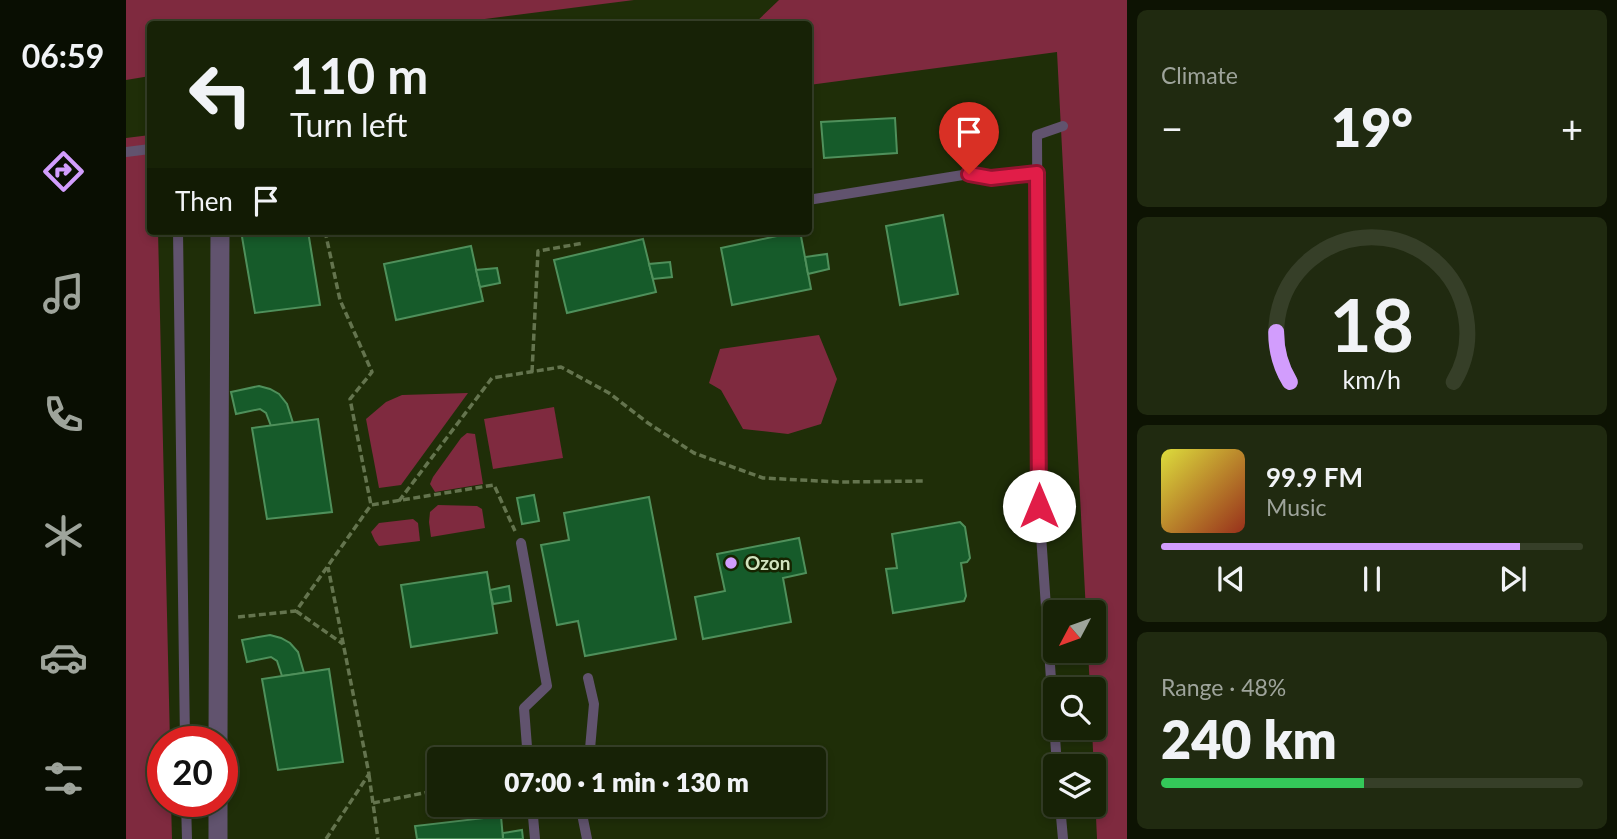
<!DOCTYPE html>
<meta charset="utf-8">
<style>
body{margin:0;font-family:Lato,sans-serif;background:#202a10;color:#f1f3f6;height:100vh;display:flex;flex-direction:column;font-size:26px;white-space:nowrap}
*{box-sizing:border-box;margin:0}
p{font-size:23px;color:#9ea49b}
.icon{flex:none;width:38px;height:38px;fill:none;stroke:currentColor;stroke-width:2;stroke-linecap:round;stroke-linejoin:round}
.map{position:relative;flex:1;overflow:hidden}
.details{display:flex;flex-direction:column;gap:10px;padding:10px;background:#0d1303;width:490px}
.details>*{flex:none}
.top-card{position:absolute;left:21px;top:21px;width:665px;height:214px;border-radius:7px;box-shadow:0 4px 10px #0003,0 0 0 2px #363f28;background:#172206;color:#f1f3f6;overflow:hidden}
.needle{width:46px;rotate:229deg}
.fabs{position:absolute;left:917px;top:600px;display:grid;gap:14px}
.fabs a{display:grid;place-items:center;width:63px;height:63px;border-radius:7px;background:#172206;box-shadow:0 4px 10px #0003,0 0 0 2px #363f28;font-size:35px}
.speed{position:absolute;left:21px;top:726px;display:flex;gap:14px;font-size:35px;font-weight:700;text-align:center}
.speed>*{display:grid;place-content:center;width:91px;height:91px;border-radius:50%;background:#172206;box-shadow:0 4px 10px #0003,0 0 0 2px #363f28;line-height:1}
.speed .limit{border:10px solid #d22;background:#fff;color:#111}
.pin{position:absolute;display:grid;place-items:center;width:60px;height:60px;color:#fff;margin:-72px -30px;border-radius:50% 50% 50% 0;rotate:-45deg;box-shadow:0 0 7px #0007}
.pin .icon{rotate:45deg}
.me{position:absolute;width:77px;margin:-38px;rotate:0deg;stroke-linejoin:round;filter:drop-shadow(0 0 5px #0008)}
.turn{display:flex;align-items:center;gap:24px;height:147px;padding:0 28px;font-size:32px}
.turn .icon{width:91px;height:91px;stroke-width:2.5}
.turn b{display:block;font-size:49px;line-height:60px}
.then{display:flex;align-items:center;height:66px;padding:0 28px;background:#0003;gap:14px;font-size:26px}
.big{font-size:52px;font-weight:800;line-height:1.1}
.details .widget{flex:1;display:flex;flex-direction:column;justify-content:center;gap:10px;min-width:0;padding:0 24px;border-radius:10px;background:#202a10}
.details .dial{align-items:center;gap:0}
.dial svg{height:182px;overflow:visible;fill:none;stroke:#363f28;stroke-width:7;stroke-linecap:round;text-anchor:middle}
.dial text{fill:#f1f3f6;stroke:none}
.song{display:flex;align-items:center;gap:21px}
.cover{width:84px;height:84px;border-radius:10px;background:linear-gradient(135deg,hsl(60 70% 55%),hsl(10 70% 35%))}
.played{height:7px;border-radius:4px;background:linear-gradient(90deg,#d29dfd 85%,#363f28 85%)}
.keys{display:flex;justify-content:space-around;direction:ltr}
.heat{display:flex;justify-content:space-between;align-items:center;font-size:38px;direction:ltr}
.charge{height:10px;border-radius:5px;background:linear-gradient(90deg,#34c759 48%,#363f28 0)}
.trip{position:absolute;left:301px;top:747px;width:399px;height:70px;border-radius:7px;background:#172206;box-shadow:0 4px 10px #0003,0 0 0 2px #363f28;font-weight:800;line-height:70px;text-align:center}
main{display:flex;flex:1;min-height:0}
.menu{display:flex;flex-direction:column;width:126px;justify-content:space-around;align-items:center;background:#090e02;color:#9ea49b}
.menu .icon{width:49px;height:49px}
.menu .selected{color:#d29dfd}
.menu b{font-size:32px;color:#f1f3f6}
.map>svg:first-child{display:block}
.green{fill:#7f2a3f}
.building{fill:#165b2a;stroke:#4f905b;stroke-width:2}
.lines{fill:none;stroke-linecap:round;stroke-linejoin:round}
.path{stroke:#64744e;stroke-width:3.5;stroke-dasharray:7 3.5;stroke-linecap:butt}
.service{stroke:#61536e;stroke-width:10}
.minor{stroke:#61536e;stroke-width:19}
.route-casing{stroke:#92132f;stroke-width:18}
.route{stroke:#e11d48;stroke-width:12}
.poi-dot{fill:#d29dfd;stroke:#162400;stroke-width:2.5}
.labels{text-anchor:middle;stroke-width:5;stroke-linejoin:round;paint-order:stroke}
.poi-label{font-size:19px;font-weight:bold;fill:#d1e3be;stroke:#162400;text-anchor:start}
</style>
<main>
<nav class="menu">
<b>06:59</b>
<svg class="icon selected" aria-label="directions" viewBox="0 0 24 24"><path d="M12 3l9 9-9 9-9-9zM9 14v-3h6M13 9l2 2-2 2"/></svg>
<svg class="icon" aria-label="music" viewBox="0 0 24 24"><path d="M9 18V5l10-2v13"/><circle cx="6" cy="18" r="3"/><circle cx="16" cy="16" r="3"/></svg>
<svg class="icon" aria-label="phone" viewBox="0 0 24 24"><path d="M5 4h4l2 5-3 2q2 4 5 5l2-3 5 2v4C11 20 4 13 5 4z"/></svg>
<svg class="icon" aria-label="climate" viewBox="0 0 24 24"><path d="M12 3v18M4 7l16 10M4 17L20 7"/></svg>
<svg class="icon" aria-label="car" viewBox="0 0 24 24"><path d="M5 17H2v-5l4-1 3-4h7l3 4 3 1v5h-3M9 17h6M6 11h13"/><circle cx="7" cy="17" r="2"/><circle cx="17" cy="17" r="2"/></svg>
<svg class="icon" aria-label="filters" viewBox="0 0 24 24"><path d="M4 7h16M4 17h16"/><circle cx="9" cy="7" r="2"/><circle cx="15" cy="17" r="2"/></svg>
</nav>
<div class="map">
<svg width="1001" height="839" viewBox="0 0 1001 839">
<rect width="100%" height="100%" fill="#1f2e08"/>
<g class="green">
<polygon points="0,0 508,0 320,24 24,24 24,76 0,80"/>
<polygon points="653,0 1001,0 1001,839 971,839 966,728 968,728 968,690 964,689 962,651 968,651 968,612 960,612 931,52 683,85 682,24 628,24"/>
<polygon points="24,135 24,231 32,231 44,742 37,742 37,802 45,802 46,839 0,839 0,138"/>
<polygon points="693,335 711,379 695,424 662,434 617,429 595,390 583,383 594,349"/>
<polygon points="342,393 275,485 253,488 240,419 260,402 276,395"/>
<polygon points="428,407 437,458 367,469 358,419"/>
<polygon points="341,433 349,434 357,484 309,492 304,484 307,477 335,438"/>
<polygon points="312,505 351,506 356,509 359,528 305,537 303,522 304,512"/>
<polygon points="287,519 292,523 294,541 253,546 249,541 245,532 253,523"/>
</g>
<g class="building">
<polygon points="769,118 771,153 698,158 695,122"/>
<polygon points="817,215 832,294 774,305 760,226"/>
<polygon points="115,231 182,231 194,305 129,313"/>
<polygon points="674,231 685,289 606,305 595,248"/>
<polygon points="517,239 530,292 441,313 428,260"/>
<polygon points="345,246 357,301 270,320 258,264"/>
<polygon points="701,254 703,269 682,274 679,257"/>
<polygon points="544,262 546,277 527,279 523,264"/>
<polygon points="371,268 374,283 354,287 350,270"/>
<polygon points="133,386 144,389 153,394 161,404 167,423 145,426 140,413 134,409 110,414 105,392"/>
<polygon points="192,419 206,512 141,519 126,428"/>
<polygon points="408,495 413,521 396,524 391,498"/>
<polygon points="523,497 550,639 459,656 452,621 431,625 415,545 443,540 438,513"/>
<polygon points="834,522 839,527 844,558 841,562 835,563 840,596 838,601 767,613 760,569 771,568 766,534"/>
<polygon points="673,538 680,573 657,578 665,622 577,639 569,597 599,591 591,554"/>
<polygon points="361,572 371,633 285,647 275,585"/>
<polygon points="383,586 385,601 367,604 364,590"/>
<polygon points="144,635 155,638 164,643 172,652 178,673 156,676 151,661 145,657 121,662 116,640"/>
<polygon points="203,669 217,762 152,770 136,679"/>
<polygon points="375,816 377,839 291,839 289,826"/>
<polygon points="396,830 397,839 377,839 377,833"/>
</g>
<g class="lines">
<g class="path">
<polyline points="199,231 214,300 246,372 224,399 245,505"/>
<polyline points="406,372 412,251 458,243"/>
<polyline points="273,501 366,378 435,367 483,393 522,423 568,453 637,478 713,482 798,481"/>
<polyline points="170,611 217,644"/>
<polyline points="112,617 170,611 245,505 368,485 389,531"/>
<polyline points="243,775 252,839"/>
<polyline points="247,803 313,790"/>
<polyline points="200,839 243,774 202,567"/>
</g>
<g class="service">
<polyline points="0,152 24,149"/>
<polyline points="682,200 843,174 865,178 911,173"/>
<polyline points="52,231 59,742"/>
<polyline points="395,543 421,686 398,708 402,760"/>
<polyline points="462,678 468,704 463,760"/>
<polyline points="931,766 913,506 911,135 937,126"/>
<polyline points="60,802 61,839"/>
<polyline points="406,805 409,839"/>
<polyline points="459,805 457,819 461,839"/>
<polyline points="934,805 937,839"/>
</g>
<g class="minor">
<polyline points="92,742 94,231"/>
<polyline points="92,839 92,802"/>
</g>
</g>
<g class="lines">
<defs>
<polyline id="route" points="843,174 865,178 911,173 913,506"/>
</defs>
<use href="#route" class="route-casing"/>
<use href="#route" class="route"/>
</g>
<circle class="poi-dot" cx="605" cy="563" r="7"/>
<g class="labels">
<g class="poi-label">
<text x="619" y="570">Ozon</text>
</g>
</g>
</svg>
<div class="fabs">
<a><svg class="needle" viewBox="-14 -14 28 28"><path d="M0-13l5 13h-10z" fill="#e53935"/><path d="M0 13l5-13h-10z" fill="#9ea49b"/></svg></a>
<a><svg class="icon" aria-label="search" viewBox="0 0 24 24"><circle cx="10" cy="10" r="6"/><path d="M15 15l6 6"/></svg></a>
<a><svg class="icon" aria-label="layers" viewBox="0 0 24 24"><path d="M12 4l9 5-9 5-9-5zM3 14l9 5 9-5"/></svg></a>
</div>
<div class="speed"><div class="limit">20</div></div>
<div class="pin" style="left:843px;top:174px;background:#d93025"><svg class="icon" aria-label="arrive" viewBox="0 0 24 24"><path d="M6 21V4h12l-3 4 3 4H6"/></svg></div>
<svg class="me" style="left:913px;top:506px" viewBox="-20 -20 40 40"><circle r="19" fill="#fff"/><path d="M0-13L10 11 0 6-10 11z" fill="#e11d48"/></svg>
<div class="trip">07:00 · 1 min · 130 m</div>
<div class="top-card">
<div class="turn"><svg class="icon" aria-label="left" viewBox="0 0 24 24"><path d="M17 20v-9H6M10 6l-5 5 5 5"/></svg><div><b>110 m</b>Turn left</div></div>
<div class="then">Then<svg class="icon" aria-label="arrive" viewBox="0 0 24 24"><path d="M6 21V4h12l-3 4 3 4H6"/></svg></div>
</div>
</div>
<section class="details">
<div class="widget"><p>Climate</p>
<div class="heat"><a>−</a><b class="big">19°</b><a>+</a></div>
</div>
<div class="widget dial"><svg viewBox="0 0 100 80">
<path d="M14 69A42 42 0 1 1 86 69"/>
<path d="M14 69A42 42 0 0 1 8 47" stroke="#d29dfd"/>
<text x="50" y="56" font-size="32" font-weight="700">18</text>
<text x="50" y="72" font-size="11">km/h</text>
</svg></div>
<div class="widget">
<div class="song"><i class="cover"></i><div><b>99.9 FM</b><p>Music</p></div></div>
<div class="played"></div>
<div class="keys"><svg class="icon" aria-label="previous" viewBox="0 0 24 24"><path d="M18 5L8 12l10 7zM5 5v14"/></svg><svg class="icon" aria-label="pause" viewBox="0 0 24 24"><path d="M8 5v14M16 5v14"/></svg><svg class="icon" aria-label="next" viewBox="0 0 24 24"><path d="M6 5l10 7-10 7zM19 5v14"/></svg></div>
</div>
<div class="widget"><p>Range · 48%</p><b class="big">240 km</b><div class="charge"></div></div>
</section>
</main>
